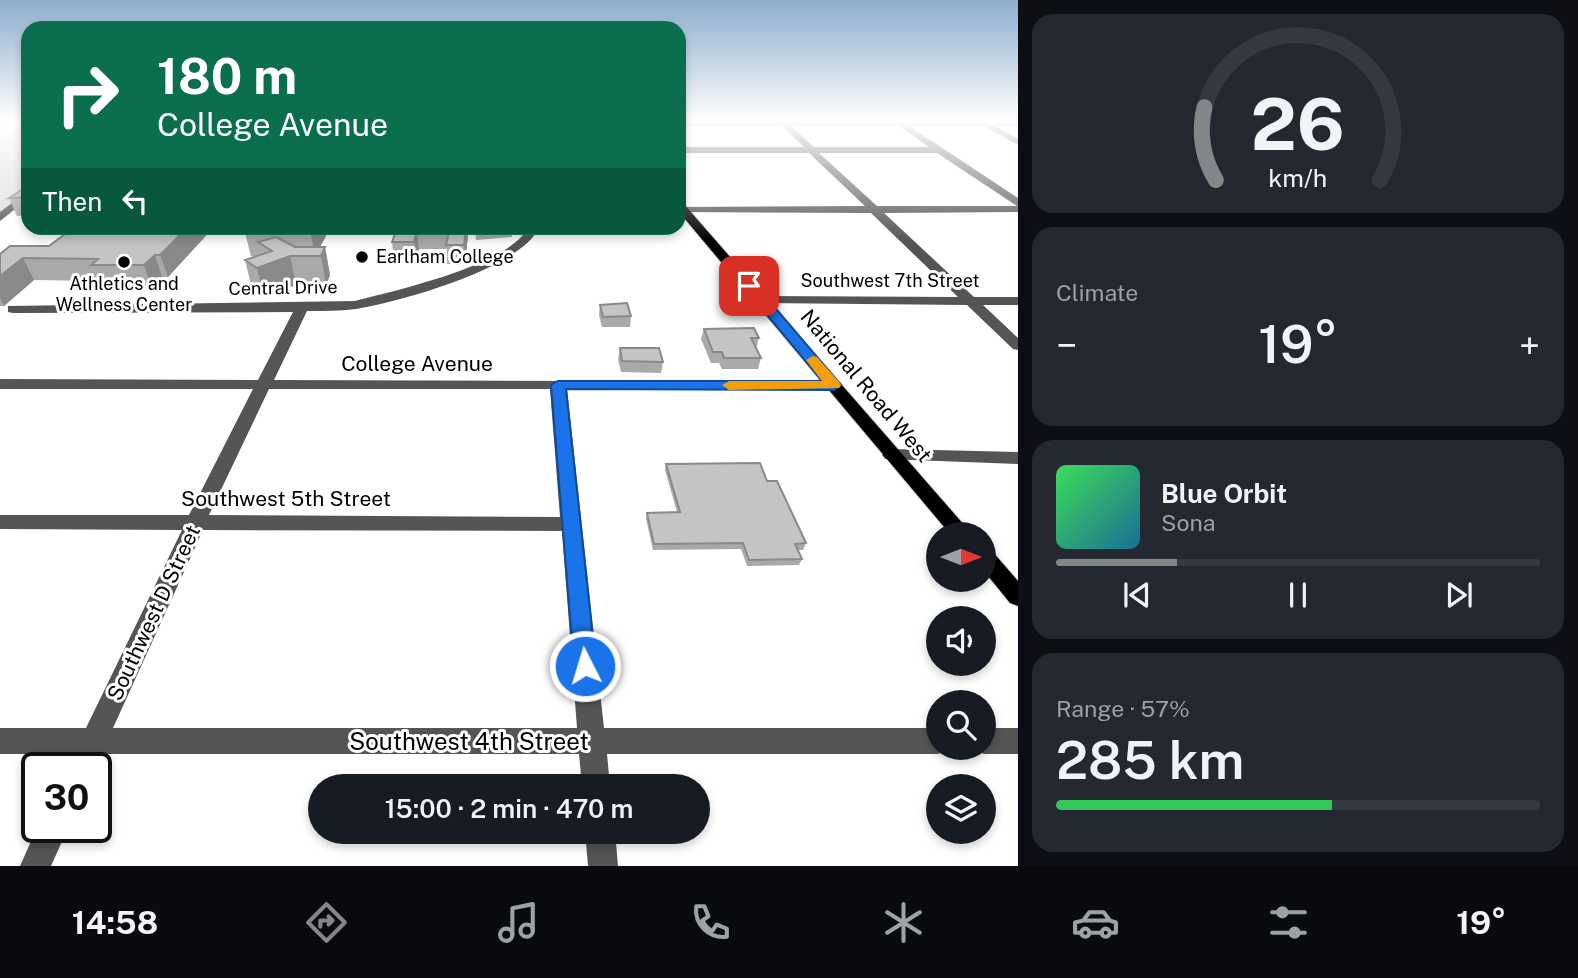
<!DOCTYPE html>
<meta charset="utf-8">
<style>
body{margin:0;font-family:"Public Sans",sans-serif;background:#242831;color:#f1f3f6;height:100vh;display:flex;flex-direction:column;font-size:26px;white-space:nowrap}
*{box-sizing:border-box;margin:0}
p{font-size:23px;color:#9ea1a6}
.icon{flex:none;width:38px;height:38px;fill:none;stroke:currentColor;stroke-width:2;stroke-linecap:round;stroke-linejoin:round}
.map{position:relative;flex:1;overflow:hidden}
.details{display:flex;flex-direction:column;gap:14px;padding:14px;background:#0d0f14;width:560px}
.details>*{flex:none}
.top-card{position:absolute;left:21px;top:21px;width:665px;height:214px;border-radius:21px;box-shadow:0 4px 10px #0003;background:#0b6e4f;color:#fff;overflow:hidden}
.needle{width:46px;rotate:90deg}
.buttons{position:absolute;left:926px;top:522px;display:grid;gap:14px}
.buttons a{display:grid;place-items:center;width:70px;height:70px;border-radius:50%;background:#171b24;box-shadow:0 4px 10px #0003;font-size:35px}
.speed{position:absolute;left:21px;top:752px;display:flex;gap:14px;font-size:35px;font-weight:700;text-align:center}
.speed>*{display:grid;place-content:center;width:91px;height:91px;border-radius:50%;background:#171b24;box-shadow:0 4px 10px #0003;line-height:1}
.speed .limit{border:4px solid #111;border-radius:10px;background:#fff;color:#111}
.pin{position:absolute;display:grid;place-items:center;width:60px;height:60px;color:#fff;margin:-30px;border-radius:14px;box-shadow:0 4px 10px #0006}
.me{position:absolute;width:77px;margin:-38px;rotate:355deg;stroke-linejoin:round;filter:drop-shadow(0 0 5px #0008)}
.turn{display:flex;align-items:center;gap:24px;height:147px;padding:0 21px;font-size:32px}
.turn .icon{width:91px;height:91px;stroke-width:2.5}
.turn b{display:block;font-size:49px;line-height:60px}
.then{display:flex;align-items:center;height:66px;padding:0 21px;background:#0003;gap:14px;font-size:26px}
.big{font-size:52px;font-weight:600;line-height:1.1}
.details .card{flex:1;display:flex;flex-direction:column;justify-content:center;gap:10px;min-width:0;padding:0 24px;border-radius:21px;background:#242831}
.details .dial{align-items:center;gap:0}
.dial svg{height:182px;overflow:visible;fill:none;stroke:#363941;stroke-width:7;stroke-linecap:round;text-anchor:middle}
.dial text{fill:#f1f3f6;stroke:none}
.song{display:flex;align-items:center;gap:21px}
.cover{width:84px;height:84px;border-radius:10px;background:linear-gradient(135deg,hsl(130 70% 55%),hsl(200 70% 35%))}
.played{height:7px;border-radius:4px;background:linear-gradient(90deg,#858687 25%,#363941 25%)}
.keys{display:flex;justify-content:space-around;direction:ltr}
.heat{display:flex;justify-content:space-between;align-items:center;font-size:38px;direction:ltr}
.charge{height:10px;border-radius:5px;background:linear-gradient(90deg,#34c759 57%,#363941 0)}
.trip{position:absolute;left:308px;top:774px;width:402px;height:70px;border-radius:35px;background:#171b24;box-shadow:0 4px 10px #0003;font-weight:600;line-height:70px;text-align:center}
.tab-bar{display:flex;height:112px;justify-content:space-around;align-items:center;background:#090b0e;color:#9ea1a6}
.tab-bar .icon{width:49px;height:49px}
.tab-bar .selected{color:#858687}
.tab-bar b{font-size:32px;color:#f1f3f6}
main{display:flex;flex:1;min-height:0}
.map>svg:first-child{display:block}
.green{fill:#dcdcdc}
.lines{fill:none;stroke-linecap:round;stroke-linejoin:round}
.major-casing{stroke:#dbdbdb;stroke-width:2}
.minor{fill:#555;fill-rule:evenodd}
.major{fill:#000;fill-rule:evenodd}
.wall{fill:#a9a9a9}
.shaded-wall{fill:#898989}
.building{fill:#c4c4c4;stroke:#898989;stroke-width:2}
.route{fill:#1a73e8;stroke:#114b97;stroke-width:2}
.slow{fill:#f59e0b}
.poi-dot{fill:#000;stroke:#fff;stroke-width:2.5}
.labels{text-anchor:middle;stroke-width:6;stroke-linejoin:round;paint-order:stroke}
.far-poi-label{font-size:18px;fill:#000;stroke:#fff;text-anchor:start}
.far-street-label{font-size:18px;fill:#000;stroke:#fff}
.street-label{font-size:21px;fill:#000;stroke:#fff}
.near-street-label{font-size:24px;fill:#000;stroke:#fff}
</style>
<main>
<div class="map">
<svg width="1018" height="866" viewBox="0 0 1018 866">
<rect width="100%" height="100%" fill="#fff"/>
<polygon class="green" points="23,126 28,126 28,194 0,218 0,138"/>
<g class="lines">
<defs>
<g id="major">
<polygon points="679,202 683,203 972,534 950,534 679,212"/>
<polygon points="984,549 992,551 1018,581 1018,606 1010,603 984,571"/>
</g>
</defs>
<use href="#major" class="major-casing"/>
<g class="minor">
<path d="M 679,122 L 1018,122 L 1018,126 L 996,126 L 1018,139 L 1018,145 L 984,126 L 909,126 L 1018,198 L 1018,212 L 884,213 L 974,297 L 1018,297 L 1018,305 L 983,305 L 1018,338 L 1018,350 L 1013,349 L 967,305 L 756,303 L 756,297 L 761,296 L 958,297 L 871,213 L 679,212 L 679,208 L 683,207 L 865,206 L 809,153 L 679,153 L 679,147 L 804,147 L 782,126 L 679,126 ZM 791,126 L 899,126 L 929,147 L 814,147 ZM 819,153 L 937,153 L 1017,206 L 877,206 Z"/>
<polygon points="28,191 28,199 0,221 0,212"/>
<path d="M 528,228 L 539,228 C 519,269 399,302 356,309 C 340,311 323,311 307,311 L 274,380 L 840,382 L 842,385 L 840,388 L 834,390 L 567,389 L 604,728 L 938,728 L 938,747 L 949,747 L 948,750 L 938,754 L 607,754 L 610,786 L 582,786 L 579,754 L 102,754 L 95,768 L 67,768 L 73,754 L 0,754 L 0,728 L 86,728 L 182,530 L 0,529 L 0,515 L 189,515 L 253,389 L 0,389 L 0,379 L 258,380 L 293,312 L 13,313 L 8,312 L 8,306 L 355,301 C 397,290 507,266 528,228 ZM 269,389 L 550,389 L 560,517 L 209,515 ZM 203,530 L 562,531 L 577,728 L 113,728 Z"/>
<polygon points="891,449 1018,452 1018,464 885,459 882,455 885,451"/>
<polygon points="984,728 1018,728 1018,754 984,754 974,750 973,747 984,747"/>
<polygon points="37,828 68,828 51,866 20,866"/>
<polygon points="585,831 615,831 618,866 588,866"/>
</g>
<use href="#major" class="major"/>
</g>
<g class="wall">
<polygon points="28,186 28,215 17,216 9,198"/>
<polygon points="65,228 213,228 168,277 162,277 152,289 101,288 98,281 34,280 4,306 0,306 0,254 49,246 67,232"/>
<polygon points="245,228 324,228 326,236 320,247 325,247 330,275 326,285 296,285 264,297 252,289 245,260 256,256 251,256 244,229"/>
<polygon points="397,228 468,228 468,235 465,264 447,264 447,249 419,249 416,261 394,261 392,242"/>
<polygon points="475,228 512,228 512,237 476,240"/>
<polygon points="600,305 631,316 630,327 602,327 599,315"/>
<polygon points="704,329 759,338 756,349 761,358 758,369 722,369 719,363 711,363 701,339"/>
<polygon points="620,348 663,362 661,373 621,372 618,359"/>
<polygon points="666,464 767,481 806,543 803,550 797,550 802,559 799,565 747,566 741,549 653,550 646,519 647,513 677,512 665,470"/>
</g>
<g class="shaded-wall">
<polygon points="187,228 213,228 168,277 160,255"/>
<polygon points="311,228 324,228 326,236 315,256 310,229"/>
<polygon points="466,228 468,228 468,235 465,264 464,245"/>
<polygon points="417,231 419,249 416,261 414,242"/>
<polygon points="325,247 330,275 326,285 321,256"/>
<polygon points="155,255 162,277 152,289 144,265"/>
<polygon points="290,256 296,285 264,297 257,268"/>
<polygon points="23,258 34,280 4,306 0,298 0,276"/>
</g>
<g class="building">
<polygon points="28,186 28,197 9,198"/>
<polygon points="73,228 187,228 160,255 155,255 144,265 91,265 98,259 23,258 0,276 0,254 10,246 49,246"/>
<polygon points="245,228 311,228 310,229 244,229"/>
<polygon points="397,228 466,228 464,245 446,245 449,231 417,231 414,242 392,242"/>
<polygon points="276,237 295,247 325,247 321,256 290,256 257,268 245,260 272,251 258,242"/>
<polygon points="627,303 631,316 603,317 600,305"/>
<polygon points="754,328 759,338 751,338 761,358 724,358 722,352 713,352 704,329"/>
<polygon points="620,348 659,348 663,362 622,361"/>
<polygon points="760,463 767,481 777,481 806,543 795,544 802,559 749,560 743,543 654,544 647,513 680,512 666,464"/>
</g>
<linearGradient id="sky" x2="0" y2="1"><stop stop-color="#8cadcc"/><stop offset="0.5" stop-color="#fff"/><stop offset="1" stop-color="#fff" stop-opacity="0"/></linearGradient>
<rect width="1018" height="242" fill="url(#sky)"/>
<polygon class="route" points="745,283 754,283 841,385 834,390 566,389 596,666 593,673 585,675 577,673 574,666 551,385 558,381 822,381 745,288"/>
<polygon class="slow" points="813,356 817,357 839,382 841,385 839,388 729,390 722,385 729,381 822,381 806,360"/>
<g class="poi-dot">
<circle cx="362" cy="257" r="7"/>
<circle cx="124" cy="262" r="7"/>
</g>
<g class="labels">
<g class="far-poi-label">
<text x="376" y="263">Earlham College</text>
<text x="124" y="290" text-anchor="middle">Athletics and<tspan x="124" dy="21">Wellness Center</tspan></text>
</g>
<g class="far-street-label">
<text x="890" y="287">Southwest 7th Street</text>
<text transform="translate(283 288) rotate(-1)" y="6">Central Drive</text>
</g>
<g class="street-label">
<text x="417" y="371">College Avenue</text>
<text transform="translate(866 386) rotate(50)" y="7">National Road West</text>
<text x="286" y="506">Southwest 5th Street</text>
<text transform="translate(154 613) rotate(-65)" y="7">Southwest D Street</text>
</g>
<g class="near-street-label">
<text x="469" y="750">Southwest 4th Street</text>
</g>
</g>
</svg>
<div class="buttons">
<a><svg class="needle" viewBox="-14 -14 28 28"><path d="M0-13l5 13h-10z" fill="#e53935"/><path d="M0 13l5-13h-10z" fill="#9ea1a6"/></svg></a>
<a><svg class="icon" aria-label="sound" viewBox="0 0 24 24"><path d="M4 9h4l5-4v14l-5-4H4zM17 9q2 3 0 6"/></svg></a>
<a><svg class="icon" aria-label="search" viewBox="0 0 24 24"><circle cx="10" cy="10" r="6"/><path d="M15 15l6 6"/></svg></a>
<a><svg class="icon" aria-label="layers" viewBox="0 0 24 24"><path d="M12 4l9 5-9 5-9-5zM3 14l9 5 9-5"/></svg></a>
</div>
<div class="speed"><div class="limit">30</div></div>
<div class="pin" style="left:749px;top:286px;background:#d93025"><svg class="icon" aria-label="arrive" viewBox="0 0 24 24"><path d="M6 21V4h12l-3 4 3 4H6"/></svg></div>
<svg class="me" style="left:585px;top:666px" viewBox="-20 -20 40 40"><circle r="17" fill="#1a73e8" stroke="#fff" stroke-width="3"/><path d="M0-11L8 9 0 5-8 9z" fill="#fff"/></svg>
<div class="trip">15:00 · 2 min · 470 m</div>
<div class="top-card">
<div class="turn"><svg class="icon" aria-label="right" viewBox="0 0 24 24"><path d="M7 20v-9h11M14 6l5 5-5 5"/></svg><div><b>180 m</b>College Avenue</div></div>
<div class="then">Then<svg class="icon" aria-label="left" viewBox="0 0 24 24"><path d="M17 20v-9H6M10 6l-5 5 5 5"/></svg></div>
</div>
</div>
<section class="details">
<div class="card dial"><svg viewBox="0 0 100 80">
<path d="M14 69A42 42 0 1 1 86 69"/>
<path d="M14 69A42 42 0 0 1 9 37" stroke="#858687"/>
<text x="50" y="56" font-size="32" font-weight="700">26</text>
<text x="50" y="72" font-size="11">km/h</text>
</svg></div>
<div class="card"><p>Climate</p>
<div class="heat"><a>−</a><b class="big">19°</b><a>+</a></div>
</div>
<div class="card">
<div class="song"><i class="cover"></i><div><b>Blue Orbit</b><p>Sona</p></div></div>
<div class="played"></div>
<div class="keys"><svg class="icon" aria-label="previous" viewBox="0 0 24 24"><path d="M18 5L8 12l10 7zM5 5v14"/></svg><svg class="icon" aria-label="pause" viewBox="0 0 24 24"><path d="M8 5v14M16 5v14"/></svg><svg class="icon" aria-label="next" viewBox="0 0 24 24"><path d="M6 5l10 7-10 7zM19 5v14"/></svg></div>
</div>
<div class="card"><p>Range · 57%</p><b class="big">285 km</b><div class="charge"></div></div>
</section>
</main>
<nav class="tab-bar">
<b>14:58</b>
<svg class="icon selected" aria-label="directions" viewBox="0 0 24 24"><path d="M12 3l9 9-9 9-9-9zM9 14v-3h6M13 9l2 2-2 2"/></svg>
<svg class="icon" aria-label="music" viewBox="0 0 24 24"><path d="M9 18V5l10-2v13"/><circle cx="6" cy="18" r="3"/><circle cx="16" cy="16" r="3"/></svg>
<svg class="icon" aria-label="phone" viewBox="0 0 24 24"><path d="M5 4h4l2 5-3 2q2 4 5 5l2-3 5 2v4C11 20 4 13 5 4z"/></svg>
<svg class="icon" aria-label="climate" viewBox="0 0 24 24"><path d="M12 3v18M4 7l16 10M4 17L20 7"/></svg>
<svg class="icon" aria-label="car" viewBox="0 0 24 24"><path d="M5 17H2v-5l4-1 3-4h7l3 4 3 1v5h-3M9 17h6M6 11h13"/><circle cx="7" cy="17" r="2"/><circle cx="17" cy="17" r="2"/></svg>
<svg class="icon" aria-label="filters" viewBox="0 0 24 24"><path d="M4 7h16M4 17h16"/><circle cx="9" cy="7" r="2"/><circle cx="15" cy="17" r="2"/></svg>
<b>19°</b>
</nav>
